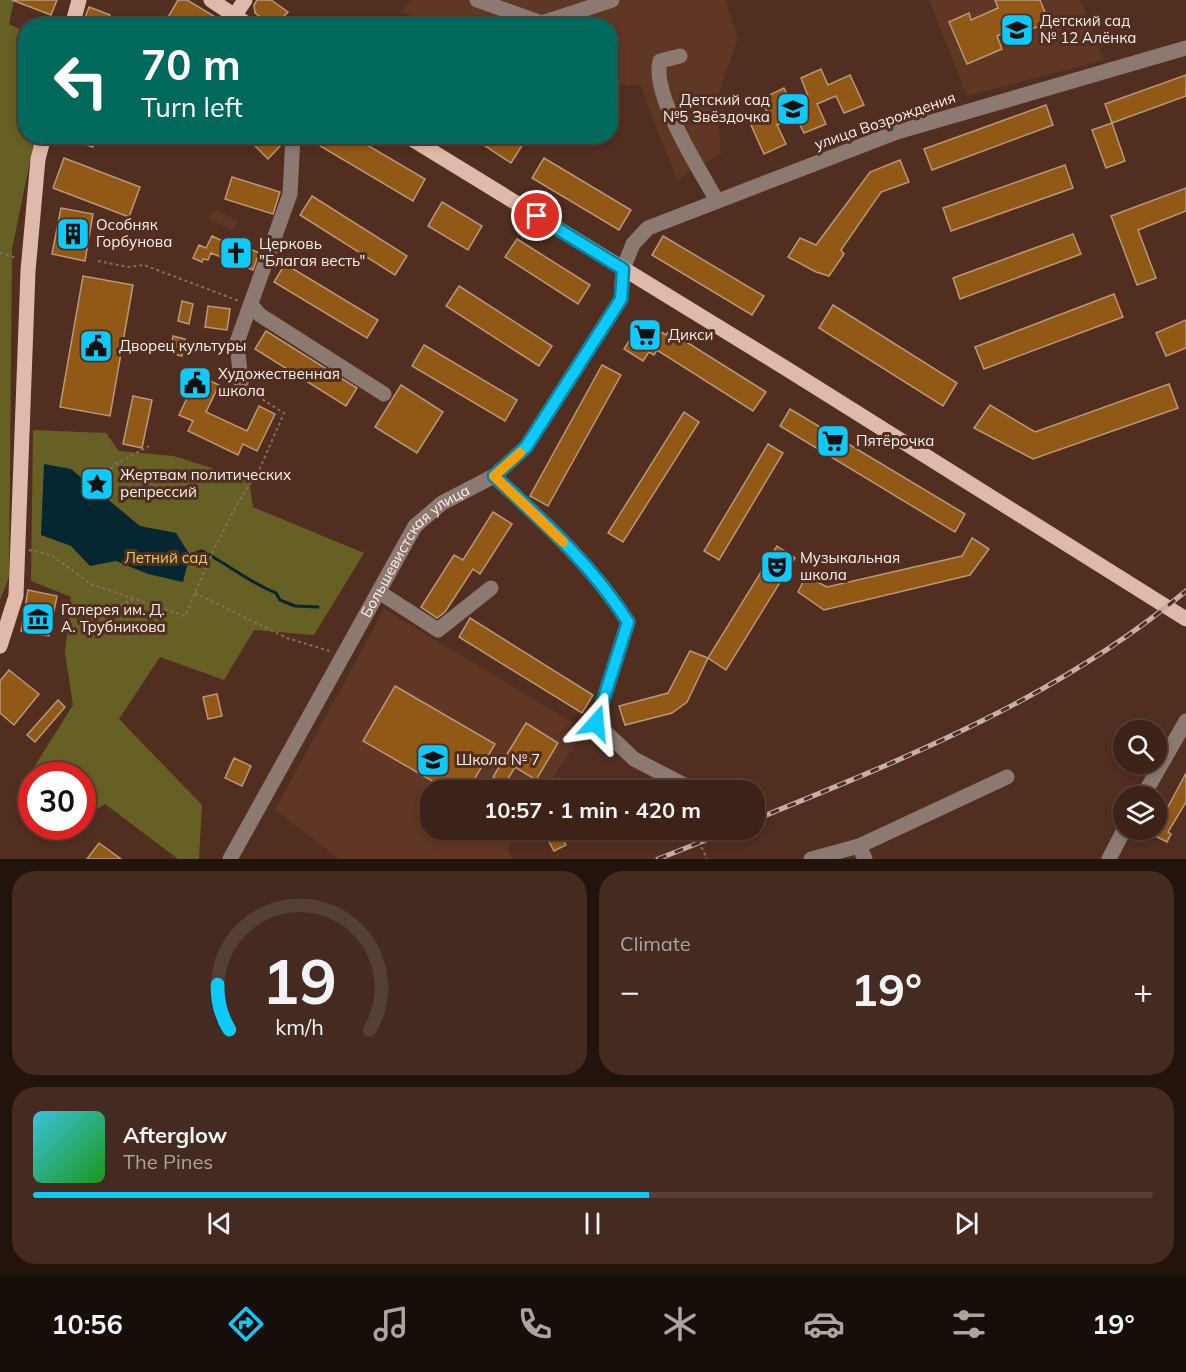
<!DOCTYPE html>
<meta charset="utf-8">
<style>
body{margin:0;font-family:Mulish,sans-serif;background:#442a20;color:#f1f3f6;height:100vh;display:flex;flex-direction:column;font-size:22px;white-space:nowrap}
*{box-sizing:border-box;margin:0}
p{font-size:20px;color:#ada4a1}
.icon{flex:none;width:33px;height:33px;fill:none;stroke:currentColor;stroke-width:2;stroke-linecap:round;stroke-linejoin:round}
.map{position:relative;height:859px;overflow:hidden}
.drawer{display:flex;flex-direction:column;gap:12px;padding:12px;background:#22130d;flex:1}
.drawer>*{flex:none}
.banner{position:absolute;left:18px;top:18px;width:600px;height:126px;border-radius:24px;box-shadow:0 3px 9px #0003,0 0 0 2px #563f36;background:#00695c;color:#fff;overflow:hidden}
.buttons{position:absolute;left:1113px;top:720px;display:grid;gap:12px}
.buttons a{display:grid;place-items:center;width:54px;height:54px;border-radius:50%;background:#3d2217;box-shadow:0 3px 9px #0003,0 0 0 2px #563f36;font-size:30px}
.speed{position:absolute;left:18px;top:762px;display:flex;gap:12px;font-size:30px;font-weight:700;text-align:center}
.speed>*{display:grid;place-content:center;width:78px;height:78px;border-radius:50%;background:#3d2217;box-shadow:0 3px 9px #0003,0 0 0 2px #563f36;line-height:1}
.speed .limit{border:9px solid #d22;background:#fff;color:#111}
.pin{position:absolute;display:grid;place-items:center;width:51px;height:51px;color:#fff;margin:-26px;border:3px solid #fff;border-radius:50%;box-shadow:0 2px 6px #0007}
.me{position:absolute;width:66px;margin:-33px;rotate:18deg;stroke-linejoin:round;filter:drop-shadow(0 0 4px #0008)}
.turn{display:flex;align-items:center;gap:21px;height:126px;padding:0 24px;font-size:27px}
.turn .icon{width:78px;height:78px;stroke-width:2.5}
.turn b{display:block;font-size:42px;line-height:51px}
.big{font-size:45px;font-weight:700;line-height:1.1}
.drawer .card{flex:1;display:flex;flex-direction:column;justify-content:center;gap:9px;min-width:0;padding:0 21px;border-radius:24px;background:#442a20}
.drawer .dial{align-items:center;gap:0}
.dial svg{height:156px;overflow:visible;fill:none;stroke:#563f36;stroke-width:7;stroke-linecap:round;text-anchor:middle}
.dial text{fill:#f1f3f6;stroke:none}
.song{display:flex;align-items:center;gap:18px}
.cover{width:72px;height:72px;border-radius:9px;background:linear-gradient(135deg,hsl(190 70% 55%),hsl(120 70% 35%))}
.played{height:6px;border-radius:3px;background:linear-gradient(90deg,#0dcafa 55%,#563f36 55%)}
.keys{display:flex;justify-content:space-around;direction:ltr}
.heat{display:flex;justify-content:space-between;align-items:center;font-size:33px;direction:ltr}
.drawer .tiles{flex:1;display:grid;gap:12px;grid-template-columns:1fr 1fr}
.card:last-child{grid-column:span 2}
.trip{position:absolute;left:420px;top:780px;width:345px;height:60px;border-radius:24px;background:#3d2217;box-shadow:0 3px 9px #0003,0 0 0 2px #563f36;font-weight:700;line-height:60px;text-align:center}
.tab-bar{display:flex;height:96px;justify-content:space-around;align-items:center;background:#180e09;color:#ada4a1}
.tab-bar .icon{width:42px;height:42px}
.tab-bar .active{color:#0dcafa}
.tab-bar b{font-size:27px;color:#f1f3f6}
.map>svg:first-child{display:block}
.built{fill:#603624}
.green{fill:#676025}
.water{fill:#052732}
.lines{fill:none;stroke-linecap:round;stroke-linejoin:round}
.stream{stroke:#052732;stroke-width:3}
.building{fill:#925816;stroke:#b9987a;stroke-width:1.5}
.path{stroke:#886d62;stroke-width:2;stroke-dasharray:3 3;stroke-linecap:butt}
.minor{stroke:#8c7972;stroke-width:15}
.major{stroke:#dfb9a9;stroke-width:15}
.rail-casing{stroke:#c3b1a9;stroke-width:5}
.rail{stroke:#512e1f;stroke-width:3;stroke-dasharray:9;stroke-linecap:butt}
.route-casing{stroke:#0883a2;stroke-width:15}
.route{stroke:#0dcafa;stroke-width:10}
.slow{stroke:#f59e0b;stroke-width:10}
.labels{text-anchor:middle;stroke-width:6;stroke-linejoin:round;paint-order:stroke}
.poi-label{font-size:15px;fill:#fcf2ee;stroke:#512e1f;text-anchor:start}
.street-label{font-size:15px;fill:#fcf2ee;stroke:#512e1f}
.park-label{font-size:15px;fill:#dfd25e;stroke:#512e1f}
</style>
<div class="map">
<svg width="1186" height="859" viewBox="0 0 1186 859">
<rect width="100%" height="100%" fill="#512e1f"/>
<g class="built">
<polygon points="411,0 725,0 738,39 717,98 721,154 677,180 640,85 611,85 610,26 425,25 402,11"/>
<polygon points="929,0 1080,0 1104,60 967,96"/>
<polygon points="214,209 238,221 233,231 209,219"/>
<polygon points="384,609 585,730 545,790 430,790 430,830 519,830 507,848 513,859 339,859 275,810"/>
</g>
<g class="green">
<polygon points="0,0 14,0 9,24 25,32 26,136 35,137 12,249 9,577 0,600"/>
<polygon points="33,430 106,433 119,451 174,456 249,480 253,507 364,553 314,635 254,630 224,680 160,657 119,719 202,805 199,859 178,859 105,804 83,818 82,776 32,776 31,789 26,780 73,705 65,653 71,597 31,581"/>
</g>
<polygon class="water" points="44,464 71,469 140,526 176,533 190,555 183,582 148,574 116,561 90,566 71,546 41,535"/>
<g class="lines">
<path class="stream" d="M 190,555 L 202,551 C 228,564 250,583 276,593 L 280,600 L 295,606 L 318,607"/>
</g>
<g class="building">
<polygon points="12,0 57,0 51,15"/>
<polygon points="178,0 187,0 217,18 212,26 178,26 167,19"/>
<polygon points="257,0 271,0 288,12 274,26 255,13 254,5"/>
<polygon points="995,0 1040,0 1049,22 1027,31 1024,24 997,36 1002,49 967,64 949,22 969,13 971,20 998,8"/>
<polygon points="89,7 110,15 106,26 82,26"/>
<polygon points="821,69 828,85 850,75 864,105 844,113 836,96 817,104 826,124 804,133 796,117 777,125 786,144 764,154 751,125 769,116 761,99 784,88 791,103 808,96 801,78"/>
<polygon points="1186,75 1186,96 1112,123 1105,104"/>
<polygon points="1046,105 1053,125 932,170 924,149"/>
<polygon points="1112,123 1125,161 1106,168 1092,130"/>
<polygon points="63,136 96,136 93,147 63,139"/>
<polygon points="245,136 280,136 283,143 268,159"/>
<polygon points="318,136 352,136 425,179 413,201 315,143"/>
<polygon points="470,136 518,136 525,141 511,163"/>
<polygon points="64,158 140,187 129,217 53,188"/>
<polygon points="544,158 631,210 619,230 532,178"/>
<polygon points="900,160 909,182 881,192 841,250 844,254 829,276 816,272 788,257 800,238 816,245 870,172"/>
<polygon points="1065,165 1073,188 951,231 943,208"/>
<polygon points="232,177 280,192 273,214 225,199"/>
<polygon points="1186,188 1186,211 1138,230 1156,278 1137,285 1111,216"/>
<polygon points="312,196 407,256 395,275 300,215"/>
<polygon points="442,202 482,226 468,250 428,226"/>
<polygon points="61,208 93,214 85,261 52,254"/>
<polygon points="1073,234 1081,254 960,299 953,278"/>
<polygon points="212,236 231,245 233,241 259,253 253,270 211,253 208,260 203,259 202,262 193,258 199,245 206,248"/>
<polygon points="663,236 764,296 752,315 652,255"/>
<polygon points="517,239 590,285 578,304 505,257"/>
<polygon points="285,264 378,320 367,338 274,282"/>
<polygon points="83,276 133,285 110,416 60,407"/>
<polygon points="459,286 552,346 539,366 446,306"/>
<polygon points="1114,294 1123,317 984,369 975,347"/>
<polygon points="182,301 193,304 189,324 178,321"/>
<polygon points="833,305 957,383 943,406 819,328"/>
<polygon points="208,306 230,309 227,330 205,327"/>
<polygon points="642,320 666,335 669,331 766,392 753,411 657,350 654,355 649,352 643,361 624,349"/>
<polygon points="1186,320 1186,348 1166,356 1156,333"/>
<polygon points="266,331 357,388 346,406 255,349"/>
<polygon points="173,336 185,339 182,356 170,353"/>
<polygon points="424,345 517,400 505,421 412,366"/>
<polygon points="602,365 621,375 548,506 530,496"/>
<polygon points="198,375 219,385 206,412 247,431 259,406 275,414 257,451 243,444 238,455 188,431 193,421 179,415"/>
<polygon points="1169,384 1178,408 1033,459 974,428 990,405 1035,432"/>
<polygon points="401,385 443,412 417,453 375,427"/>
<polygon points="133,396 152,400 142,448 123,444"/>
<polygon points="790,409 965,514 955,532 780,426"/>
<polygon points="684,412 699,422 623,542 608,533"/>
<polygon points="768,444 783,453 719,560 704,551"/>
<polygon points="493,512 512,524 480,574 473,569 445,612 437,618 421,607 454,555 463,560"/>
<polygon points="972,538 989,549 970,575 824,610 798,592 806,576 827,587 962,556"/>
<polygon points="777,546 795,558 726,670 708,658"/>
<polygon points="28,590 57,596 49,636 21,631"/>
<polygon points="470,618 593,695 582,713 459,637"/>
<polygon points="690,651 708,658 687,702 672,713 625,725 619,706 668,693"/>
<polygon points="9,670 39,694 14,725 0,713 0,681"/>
<polygon points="395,686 495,744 468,790 448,790 363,741"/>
<polygon points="217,694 222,716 208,719 203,697"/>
<polygon points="58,700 65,707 35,742 27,735"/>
<polygon points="526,723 558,743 536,780 515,767 505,784 493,777"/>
<polygon points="234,758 251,766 242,786 225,778"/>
<polygon points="1186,773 1186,802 1168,832 1171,834 1167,842 1153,835"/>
<polygon points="543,830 558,830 566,845 554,851"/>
<polygon points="99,843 121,859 87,859"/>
</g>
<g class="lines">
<g class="path">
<polyline points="0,253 17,258"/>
<polyline points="98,261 128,267 144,265 239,301"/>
<polyline points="97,480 116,464 149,446"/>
<polyline points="29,550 51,555 91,584 185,616 216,545 236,506 260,468 284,413 249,391"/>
<polyline points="195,593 287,638 333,652"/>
<polyline points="64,610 85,604 108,612 133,599"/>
<polyline points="697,830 699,842 707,859"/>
</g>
<g class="minor">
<polyline points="477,0 542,23 612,0"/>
<path d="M 680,56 L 660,61 C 651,95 700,170 717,201"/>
<polyline points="251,305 260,315 384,394"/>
<polyline points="241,383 237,342 290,194 293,136"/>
<path d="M 494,476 C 544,522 592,565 628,622 L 596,723 L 634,759 L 692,789"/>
<polyline points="379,592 438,630 491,588"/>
<polyline points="1143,796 1186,721"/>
<polyline points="859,846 1007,777"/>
<path id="s1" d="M 230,859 L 415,526 L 442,503 L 494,476 L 526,447 L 621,299 L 623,269 L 633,244 L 648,228 L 897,132 L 1186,48"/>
<polyline points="811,859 859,846 865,859"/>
<polyline points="1109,859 1124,830"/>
</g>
<g class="major">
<polyline points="211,0 250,26"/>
<polyline points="235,15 245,0"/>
<polyline points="72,26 79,0"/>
<polyline points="407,136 787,369 1186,619"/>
<polyline points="0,646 16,596 28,271 38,159 44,136"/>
</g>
<defs>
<g id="rail">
<path d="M 754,820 C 907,758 1059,697 1186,591"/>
<polyline points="658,859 731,830"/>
</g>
</defs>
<use href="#rail" class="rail-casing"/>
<use href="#rail" class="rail"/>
</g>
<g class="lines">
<defs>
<path id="route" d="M 537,216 L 623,269 L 621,299 L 526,447 L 494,476 C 543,521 593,566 628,622 L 596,723"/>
</defs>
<use href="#route" class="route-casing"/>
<use href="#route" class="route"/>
<polyline class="slow" points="520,453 494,476 563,542"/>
</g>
<defs>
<symbol id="school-square" viewBox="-11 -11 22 22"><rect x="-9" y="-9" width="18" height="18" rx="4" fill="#0dcafa" stroke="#512e1f"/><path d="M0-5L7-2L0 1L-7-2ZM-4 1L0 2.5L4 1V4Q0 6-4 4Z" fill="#111"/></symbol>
<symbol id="building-square" viewBox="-11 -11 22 22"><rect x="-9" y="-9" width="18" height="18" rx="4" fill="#0dcafa" stroke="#512e1f"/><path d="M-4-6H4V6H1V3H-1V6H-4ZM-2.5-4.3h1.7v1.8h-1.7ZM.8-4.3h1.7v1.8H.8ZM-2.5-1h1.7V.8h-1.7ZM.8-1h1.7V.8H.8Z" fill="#111"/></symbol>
<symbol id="church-square" viewBox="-11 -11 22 22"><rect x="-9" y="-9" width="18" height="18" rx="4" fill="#0dcafa" stroke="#512e1f"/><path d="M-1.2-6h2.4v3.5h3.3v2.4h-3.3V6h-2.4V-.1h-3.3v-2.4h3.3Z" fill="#111"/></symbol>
<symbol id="supermarket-square" viewBox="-11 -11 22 22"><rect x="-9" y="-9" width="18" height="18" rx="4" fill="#0dcafa" stroke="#512e1f"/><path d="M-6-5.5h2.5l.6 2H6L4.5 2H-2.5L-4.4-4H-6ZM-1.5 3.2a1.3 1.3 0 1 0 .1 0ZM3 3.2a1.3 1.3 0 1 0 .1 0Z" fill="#111"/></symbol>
<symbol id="civic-square" viewBox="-11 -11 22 22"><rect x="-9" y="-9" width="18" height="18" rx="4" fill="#0dcafa" stroke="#512e1f"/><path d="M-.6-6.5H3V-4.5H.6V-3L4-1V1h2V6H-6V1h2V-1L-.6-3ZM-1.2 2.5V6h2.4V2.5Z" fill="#111"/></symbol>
<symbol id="sight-square" viewBox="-11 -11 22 22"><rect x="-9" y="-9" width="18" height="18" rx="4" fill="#0dcafa" stroke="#512e1f"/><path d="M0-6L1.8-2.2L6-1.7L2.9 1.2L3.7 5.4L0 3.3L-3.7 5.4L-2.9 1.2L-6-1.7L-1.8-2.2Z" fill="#111"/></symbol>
<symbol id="theatre-square" viewBox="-11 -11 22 22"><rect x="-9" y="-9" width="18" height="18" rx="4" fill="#0dcafa" stroke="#512e1f"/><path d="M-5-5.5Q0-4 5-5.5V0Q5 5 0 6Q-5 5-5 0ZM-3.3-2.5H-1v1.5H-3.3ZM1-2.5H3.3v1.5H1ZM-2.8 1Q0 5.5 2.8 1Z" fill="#111"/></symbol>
<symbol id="museum-square" viewBox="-11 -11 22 22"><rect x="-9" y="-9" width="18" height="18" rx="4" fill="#0dcafa" stroke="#512e1f"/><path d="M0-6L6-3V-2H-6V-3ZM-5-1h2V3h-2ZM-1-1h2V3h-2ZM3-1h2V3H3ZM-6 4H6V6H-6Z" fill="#111"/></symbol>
</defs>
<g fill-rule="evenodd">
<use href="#school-square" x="998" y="11" width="38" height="38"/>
<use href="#school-square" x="774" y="90" width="38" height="38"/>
<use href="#building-square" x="54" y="215" width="38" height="38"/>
<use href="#church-square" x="217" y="234" width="38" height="38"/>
<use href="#supermarket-square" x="626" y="316" width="38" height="38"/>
<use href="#civic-square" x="77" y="327" width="38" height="38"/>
<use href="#civic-square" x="176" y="364" width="38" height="38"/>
<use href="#supermarket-square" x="814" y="422" width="38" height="38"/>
<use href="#sight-square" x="78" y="465" width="38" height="38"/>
<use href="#theatre-square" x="758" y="548" width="38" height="38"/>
<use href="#museum-square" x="19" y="600" width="38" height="38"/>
<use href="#school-square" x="414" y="741" width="38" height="38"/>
</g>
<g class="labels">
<g class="poi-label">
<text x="1040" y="26">Детский сад<tspan x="1040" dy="17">№ 12 Алёнка</tspan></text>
<text x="770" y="105" text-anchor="end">Детский сад<tspan x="770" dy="17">№5 Звёздочка</tspan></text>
<text x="96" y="230">Особняк<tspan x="96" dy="17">Горбунова</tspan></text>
<text x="259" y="249">Церковь<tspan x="259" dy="17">"Благая весть"</tspan></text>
<text x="668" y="340">Дикси</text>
<text x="119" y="351">Дворец культуры</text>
<text x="218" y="379">Художественная<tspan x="218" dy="17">школа</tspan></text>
<text x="856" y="446">Пятёрочка</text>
<text x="120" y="480">Жертвам политических<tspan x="120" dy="17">репрессий</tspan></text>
<text x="800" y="563">Музыкальная<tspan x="800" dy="17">школа</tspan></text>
<text x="61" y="615">Галерея им. Д.<tspan x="61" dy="17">А. Трубникова</tspan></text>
<text x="456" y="765">Школа № 7</text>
</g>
<g class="street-label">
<text transform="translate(885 121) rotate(-19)" y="5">улица Возрождения</text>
<text dy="5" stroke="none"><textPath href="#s1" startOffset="362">Большевистская улица</textPath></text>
</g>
<g class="park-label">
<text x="166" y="563">Летний сад</text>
</g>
</g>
</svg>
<div class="buttons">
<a><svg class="icon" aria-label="search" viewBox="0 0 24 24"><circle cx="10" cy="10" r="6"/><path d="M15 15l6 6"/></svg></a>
<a><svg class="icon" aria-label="layers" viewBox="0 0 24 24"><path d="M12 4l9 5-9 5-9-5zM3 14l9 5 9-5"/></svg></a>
</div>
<div class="speed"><div class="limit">30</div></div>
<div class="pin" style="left:537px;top:216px;background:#d93025"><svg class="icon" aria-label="arrive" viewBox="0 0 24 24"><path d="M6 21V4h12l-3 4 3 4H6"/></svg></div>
<svg class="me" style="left:596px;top:723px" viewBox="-20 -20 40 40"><path d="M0-17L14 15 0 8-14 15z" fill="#0dcafa" stroke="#fff" stroke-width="4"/></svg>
<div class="trip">10:57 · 1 min · 420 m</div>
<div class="banner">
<div class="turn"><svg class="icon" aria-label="left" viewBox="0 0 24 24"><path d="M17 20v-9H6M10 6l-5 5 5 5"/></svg><div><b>70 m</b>Turn left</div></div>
</div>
</div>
<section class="drawer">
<div class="tiles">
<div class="card dial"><svg viewBox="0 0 100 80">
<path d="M14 69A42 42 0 1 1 86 69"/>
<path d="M14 69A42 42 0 0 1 8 46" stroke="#0dcafa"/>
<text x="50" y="56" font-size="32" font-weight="700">19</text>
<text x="50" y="72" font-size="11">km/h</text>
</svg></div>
<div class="card"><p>Climate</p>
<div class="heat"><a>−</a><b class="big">19°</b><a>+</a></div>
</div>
<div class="card">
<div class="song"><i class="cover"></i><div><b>Afterglow</b><p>The Pines</p></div></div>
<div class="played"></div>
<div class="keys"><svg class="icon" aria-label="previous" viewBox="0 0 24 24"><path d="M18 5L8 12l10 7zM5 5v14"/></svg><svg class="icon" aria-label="pause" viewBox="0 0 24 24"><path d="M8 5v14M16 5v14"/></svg><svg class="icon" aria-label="next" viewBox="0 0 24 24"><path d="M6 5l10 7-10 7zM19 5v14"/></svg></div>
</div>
</div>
</section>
<nav class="tab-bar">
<b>10:56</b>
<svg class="icon active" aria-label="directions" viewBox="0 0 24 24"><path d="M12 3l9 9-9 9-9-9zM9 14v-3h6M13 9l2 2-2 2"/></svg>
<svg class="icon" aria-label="music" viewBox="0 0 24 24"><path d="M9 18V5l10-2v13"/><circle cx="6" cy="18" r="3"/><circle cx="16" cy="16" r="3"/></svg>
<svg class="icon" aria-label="phone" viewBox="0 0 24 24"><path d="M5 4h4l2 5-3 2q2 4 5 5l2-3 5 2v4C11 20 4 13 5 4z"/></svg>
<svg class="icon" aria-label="climate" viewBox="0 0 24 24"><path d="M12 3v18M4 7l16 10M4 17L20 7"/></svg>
<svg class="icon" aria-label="car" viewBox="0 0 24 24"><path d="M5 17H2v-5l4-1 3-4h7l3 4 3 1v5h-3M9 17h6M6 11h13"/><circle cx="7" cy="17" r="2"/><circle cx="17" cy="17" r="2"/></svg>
<svg class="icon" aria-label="filters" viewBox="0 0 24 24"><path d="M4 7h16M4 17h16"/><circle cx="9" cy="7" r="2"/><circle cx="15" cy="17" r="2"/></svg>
<b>19°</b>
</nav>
